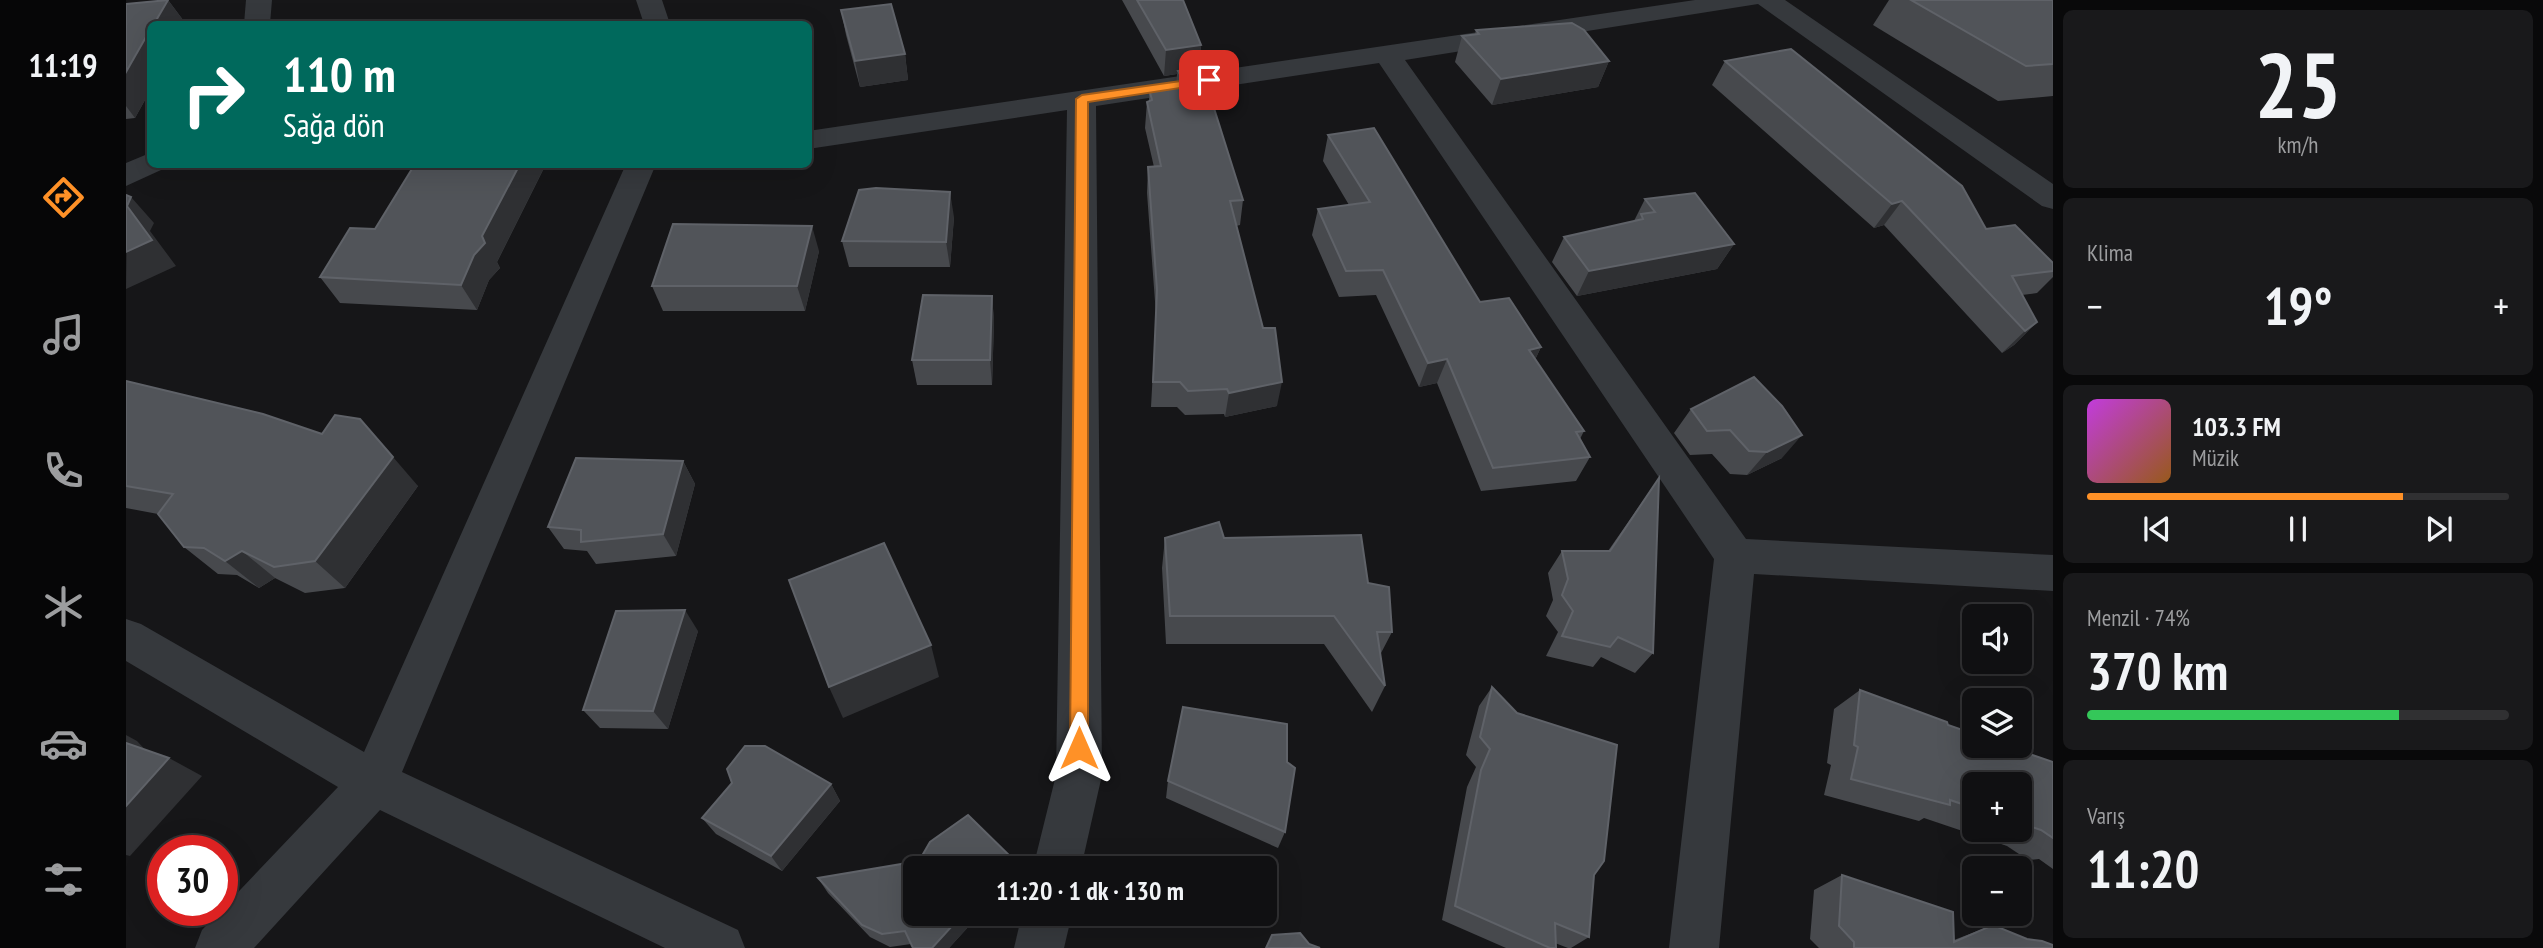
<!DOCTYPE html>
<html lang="tr">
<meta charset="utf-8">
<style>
body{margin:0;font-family:"PT Sans Narrow",sans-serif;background:#19191b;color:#f1f3f6;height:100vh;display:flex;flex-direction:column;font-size:26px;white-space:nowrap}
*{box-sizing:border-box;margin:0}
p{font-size:23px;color:#9c9d9f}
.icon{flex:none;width:38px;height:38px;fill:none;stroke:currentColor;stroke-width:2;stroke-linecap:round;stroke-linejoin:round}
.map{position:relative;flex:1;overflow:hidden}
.side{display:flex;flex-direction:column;gap:10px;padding:10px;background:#09090a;width:490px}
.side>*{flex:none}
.top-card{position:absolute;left:21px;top:21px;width:665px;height:147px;border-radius:10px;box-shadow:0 7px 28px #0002,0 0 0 2px #303032;background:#00695c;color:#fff;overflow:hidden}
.fabs{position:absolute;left:1836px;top:604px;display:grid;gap:14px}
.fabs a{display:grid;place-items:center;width:70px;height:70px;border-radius:10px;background:#101012;box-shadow:0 7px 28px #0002,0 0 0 2px #303032;font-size:35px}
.speed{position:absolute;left:21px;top:835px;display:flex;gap:14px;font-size:35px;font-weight:700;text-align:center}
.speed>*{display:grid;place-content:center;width:91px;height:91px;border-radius:50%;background:#101012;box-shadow:0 7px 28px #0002,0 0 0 2px #303032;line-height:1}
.speed .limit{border:10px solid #d22;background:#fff;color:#111}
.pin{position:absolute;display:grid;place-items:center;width:60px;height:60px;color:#fff;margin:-30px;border-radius:14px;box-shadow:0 4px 10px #0006}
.me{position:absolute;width:77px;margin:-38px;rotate:0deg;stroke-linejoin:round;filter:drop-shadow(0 0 5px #0008)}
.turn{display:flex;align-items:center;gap:24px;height:147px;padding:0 21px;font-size:32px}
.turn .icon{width:91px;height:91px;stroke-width:2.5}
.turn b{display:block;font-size:49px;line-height:60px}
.big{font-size:52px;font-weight:800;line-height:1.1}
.side .card{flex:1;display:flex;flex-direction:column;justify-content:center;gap:10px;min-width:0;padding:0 24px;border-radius:10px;background:#19191b}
.side .dial{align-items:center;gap:0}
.dial b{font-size:91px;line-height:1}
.song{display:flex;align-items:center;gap:21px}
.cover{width:84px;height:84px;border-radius:10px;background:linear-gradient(135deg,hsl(290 70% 55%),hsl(30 70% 35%))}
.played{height:7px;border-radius:4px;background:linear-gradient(90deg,#ff9127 75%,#303032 75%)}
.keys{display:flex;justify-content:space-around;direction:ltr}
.heat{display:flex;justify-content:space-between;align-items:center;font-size:38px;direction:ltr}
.charge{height:10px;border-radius:5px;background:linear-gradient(90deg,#34c759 74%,#303032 0)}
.trip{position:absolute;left:777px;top:856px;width:374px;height:70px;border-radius:10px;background:#101012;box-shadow:0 7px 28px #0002,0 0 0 2px #303032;font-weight:800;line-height:70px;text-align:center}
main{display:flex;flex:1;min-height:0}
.tabs{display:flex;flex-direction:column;width:126px;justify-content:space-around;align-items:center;background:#060607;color:#9c9d9f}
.tabs .icon{width:49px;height:49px}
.tabs .current{color:#ff9127}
.tabs b{font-size:32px;color:#f1f3f6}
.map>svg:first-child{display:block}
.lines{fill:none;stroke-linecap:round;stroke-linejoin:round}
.minor{fill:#36393d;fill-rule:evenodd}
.wall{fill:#47494d;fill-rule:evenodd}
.shaded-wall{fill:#2f3033}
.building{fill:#515459;stroke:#5f6268;stroke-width:2}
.route{fill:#ff9127;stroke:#a65e19;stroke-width:2}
</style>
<main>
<nav class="tabs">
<b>11:19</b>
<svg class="icon current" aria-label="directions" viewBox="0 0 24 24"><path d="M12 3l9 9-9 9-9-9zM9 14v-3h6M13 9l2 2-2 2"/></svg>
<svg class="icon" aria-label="music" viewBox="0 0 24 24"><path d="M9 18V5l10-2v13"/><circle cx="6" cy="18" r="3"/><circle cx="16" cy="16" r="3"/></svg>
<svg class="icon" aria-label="phone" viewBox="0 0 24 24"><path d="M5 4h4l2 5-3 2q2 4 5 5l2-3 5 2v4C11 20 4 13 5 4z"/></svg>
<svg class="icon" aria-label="climate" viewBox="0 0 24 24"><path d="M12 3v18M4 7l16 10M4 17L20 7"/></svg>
<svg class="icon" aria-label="car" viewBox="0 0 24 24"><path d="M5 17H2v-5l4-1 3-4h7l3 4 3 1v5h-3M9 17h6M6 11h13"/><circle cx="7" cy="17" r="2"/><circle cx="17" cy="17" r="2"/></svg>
<svg class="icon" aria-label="filters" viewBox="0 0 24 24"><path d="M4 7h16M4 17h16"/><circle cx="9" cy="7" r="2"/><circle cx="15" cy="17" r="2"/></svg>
</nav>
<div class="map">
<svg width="1927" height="948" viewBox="0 0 1927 948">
<rect width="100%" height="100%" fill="#161618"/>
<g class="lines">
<g class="minor">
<polygon points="120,0 146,0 144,24 118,24"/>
<polygon points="510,0 536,0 544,24 518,24"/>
<polygon points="1569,0 1659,0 1927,184 1927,209 1916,206 1632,4 1279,60 1620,539 1927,555 1927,591 1628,574 1593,948 1543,948 1588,559 1253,63 970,106 976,775 955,868 907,868 930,775 941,110 682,149 682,131"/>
<polygon points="24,153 24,164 38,164 35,170 0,186 0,163"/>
<polygon points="500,164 530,164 276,772 612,930 619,948 539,948 254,810 128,948 69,948 76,930 212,787 0,661 0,619 15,624 238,752"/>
<polygon points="896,914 946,914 938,948 888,948"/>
</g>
</g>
<g class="wall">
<polygon points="42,0 60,24 24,24 24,91 9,118 0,119 0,4"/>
<polygon points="996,0 1057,0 1075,45 1073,68 1086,102 1117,200 1114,225 1110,226 1151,406 1099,417 1098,414 1059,415 1051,407 1025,407 1030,315 1021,193 1022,167 1028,167 1019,128 1021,102 1023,101 1023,89 1050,87 1051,74 1038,76"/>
<polygon points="1763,0 1927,0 1927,96 1872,101 1747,25"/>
<polygon points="715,10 779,54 782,80 734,87 720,35"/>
<polygon points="1350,30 1483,61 1472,87 1366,105 1329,62 1336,36 1349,34"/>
<polygon points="1599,61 1860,229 1927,263 1927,277 1911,293 1896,295 1911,322 1888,345 1876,353 1758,225 1748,228 1586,85"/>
<polygon points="1202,135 1354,302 1415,347 1409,360 1458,431 1454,439 1464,457 1450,481 1355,491 1311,383 1293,387 1250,295 1213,297 1186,235 1192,209 1223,205 1197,161"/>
<polygon points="289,164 420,164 371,262 374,268 363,280 351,310 214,303 194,277 249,229"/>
<polygon points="1519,199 1608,244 1591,269 1451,296 1426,262 1438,237 1508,221"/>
<polygon points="828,217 824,267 723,267 716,241"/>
<polygon points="693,251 679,311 537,311 526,286"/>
<polygon points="866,296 868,321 866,385 791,385 786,360"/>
<polygon points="0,381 292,486 219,588 179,593 149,578 133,588 111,575 92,574 58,547 32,514 0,508"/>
<polygon points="1565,409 1656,458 1621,475 1604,474 1586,454 1564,455 1548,433"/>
<polygon points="557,461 569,484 550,556 470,564 461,551 438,549 422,527"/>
<polygon points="1533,478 1527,653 1509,673 1475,657 1467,667 1420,656 1432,632 1420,616 1427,600 1422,573 1436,551 1482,551"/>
<polygon points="1039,538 1098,538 1242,583 1266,632 1254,655 1259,686 1246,712 1198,644 1040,644 1036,568"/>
<polygon points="572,631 542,729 474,728 457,710"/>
<polygon points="1366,687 1468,875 1463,937 1445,948 1442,948 1429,943 1430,948 1380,948 1316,920 1341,787 1350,767 1340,755 1353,706"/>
<path d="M 1734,690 L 1822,725 L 1927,762 L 1927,869 L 1913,859 L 1902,860 L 1881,846 L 1798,818 L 1793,821 L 1698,795 L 1705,765 L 1701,763 L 1708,709 ZM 1848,784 L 1894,784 L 1894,830 L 1848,830 Z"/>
<polygon points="1042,781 1159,832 1152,848 1040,798"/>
<polygon points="705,784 714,801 656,871 590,834 576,818"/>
<polygon points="1716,875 1828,940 1867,925 1901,939 1927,948 1693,948 1684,939 1688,890"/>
<polygon points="692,878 789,914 854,914 823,948 787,948 785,944 764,947 744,937 702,893"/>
</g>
<g class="shaded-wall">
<polygon points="42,0 60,24 28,24"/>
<polygon points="24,30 24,91 9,118 0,106 0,72"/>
<polygon points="1075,45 1073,71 1052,71 1051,74 1038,76 1040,50"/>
<polygon points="779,54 782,80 734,87 729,61"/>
<polygon points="1483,61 1472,87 1366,105 1375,79"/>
<polygon points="1088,77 1086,103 1074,84"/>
<polygon points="394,164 420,164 371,262 374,268 363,280 351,310 335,285 356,236"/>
<polygon points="824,192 828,217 824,267 820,242"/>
<polygon points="5,197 28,223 24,231 50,266 0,289 1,206"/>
<polygon points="1776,201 1758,225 1748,228 1766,204"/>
<polygon points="686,226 693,251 679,311 671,286"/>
<polygon points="1608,244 1591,269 1451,296 1463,271"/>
<polygon points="866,296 868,321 866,385 864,360"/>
<polygon points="1911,322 1888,345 1876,353 1899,331"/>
<polygon points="1415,347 1403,372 1403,350"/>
<polygon points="1321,359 1311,383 1293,387 1302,363"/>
<polygon points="1156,382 1151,406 1099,417 1103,393"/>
<polygon points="1676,435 1656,458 1621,475 1641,452"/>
<polygon points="267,457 292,486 219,588 189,561"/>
<polygon points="557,461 569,484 550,556 537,534"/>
<polygon points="116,551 149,578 133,588 99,561"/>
<polygon points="559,610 572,631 542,729 527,711"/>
<polygon points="805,645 813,677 717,718 703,687"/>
<polygon points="0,735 11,741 27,758 0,744"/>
<polygon points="43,758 76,776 4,856 0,855 0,806"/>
<polygon points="705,784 714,801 656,871 645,856"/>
<polygon points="887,859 889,868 879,868"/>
<polygon points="837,914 854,914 823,948 806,948"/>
</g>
<g class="building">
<polygon points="42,0 28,24 24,24 24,30 0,72 0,4"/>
<polygon points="1011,0 1057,0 1075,45 1040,50"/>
<polygon points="1785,0 1927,0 1927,64 1900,66"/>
<polygon points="765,4 779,54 729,61 715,10"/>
<polygon points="1446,23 1458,30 1483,61 1375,79 1336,36 1353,34 1350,30"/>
<polygon points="1665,49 1836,186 1860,229 1889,225 1927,263 1927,271 1886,276 1911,322 1899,331 1776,201 1766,204 1599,61"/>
<polygon points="1084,66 1088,77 1074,84 1080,83 1117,200 1104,201 1137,328 1149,328 1156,382 1103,393 1101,389 1062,391 1054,382 1027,382 1031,290 1022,167 1035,166 1021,102 1026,100 1023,89 1060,85 1052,71"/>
<polygon points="1248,128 1354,302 1383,298 1415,347 1403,350 1458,431 1450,432 1464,457 1367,468 1321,359 1302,363 1257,270 1220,271 1192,209 1244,202 1202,135"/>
<polygon points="289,164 394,164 356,236 359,243 348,255 335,285 194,277 224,228 249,229"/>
<polygon points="750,188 824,192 820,242 716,241 733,190"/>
<polygon points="1569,193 1608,244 1463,271 1438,237 1517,219 1515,214 1529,212 1519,199"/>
<polygon points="0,195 5,197 1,206 26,240 0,252"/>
<polygon points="547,224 686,226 671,286 526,286"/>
<polygon points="797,295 866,296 864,360 786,360"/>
<polygon points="1628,377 1656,406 1676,435 1641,452 1623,451 1604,430 1581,431 1565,409"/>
<polygon points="0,381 137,414 196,434 209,415 234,419 267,457 189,561 148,567 116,551 99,561 78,548 58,547 32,514 47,494 0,486"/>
<polygon points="450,458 557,461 537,534 455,542 455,530 422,527"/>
<polygon points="1533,478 1527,653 1492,637 1484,647 1436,636 1447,611 1436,595 1442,579 1436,551 1484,551"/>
<polygon points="1093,522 1098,538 1235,535 1242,583 1263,587 1266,632 1251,632 1259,686 1208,616 1044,616 1039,538"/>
<polygon points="758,543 805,645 703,687 663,580"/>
<polygon points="559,610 527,711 457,710 490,611"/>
<polygon points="1366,687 1391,713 1491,745 1478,861 1468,875 1463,937 1429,923 1430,948 1424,948 1329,906 1355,770 1364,749 1354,737"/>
<polygon points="1734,690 1821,722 1822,725 1848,734 1848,746 1880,746 1927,762 1927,838 1915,830 1894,823 1894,784 1848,784 1848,808 1824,800 1824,805 1725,779 1732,747 1728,745"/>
<polygon points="1057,707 1161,724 1161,762 1169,768 1159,832 1042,781"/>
<polygon points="0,743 43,758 0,806"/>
<polygon points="619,746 639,746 705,784 645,856 576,818 606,783 601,769"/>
<polygon points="842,815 887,859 879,868 789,868 789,914 837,914 806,948 787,948 779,931 756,934 736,925 692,878 793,861 804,842"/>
<polygon points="1716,875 1827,912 1828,942 1867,925 1901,939 1916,941 1927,945 1927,948 1728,948 1728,942 1713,926"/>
<polygon points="1174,933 1183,944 1194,948 1140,948 1146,935"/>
</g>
<polygon class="route" points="1083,77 1087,78 1087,83 962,102 962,748 960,754 953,757 946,754 944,748 950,99 956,95"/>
</svg>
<div class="fabs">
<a><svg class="icon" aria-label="sound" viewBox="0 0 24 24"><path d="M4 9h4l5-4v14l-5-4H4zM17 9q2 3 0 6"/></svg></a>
<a><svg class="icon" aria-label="layers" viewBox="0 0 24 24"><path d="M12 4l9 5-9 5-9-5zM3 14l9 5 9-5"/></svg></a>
<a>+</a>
<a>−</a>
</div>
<div class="speed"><div class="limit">30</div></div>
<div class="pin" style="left:1083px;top:80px;background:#d93025"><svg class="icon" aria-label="arrive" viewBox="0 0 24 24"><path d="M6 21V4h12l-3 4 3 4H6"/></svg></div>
<svg class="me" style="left:953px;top:748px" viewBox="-20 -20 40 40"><path d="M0-17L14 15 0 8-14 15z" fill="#ff9127" stroke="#fff" stroke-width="4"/></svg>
<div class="trip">11:20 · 1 dk · 130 m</div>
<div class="top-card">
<div class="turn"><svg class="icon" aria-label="right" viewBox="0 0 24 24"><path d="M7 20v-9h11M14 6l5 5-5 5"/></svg><div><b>110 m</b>Sağa dön</div></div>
</div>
</div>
<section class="side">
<div class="card dial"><b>25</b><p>km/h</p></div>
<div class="card"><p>Klima</p>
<div class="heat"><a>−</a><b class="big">19°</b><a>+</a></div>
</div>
<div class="card">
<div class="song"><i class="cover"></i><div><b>103.3 FM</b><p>Müzik</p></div></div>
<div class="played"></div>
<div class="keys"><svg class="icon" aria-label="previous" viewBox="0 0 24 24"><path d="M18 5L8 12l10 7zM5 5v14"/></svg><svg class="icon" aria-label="pause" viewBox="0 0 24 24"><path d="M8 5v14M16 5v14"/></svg><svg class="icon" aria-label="next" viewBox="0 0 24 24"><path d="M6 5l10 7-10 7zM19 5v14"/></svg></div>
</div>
<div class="card"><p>Menzil · 74%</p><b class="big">370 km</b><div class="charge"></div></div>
<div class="card"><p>Varış</p><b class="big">11:20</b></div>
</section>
</main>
